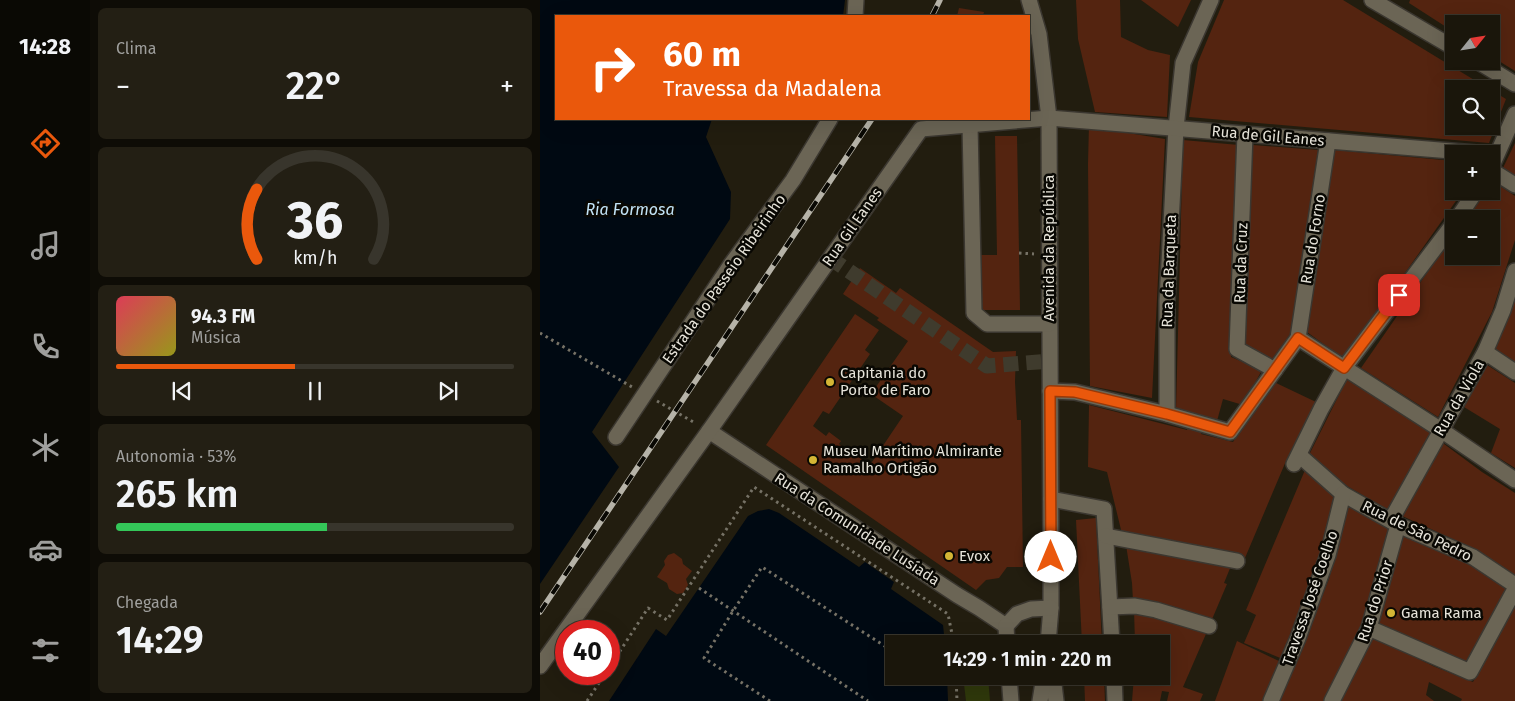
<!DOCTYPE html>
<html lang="pt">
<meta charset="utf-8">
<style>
body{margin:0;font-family:"Fira Sans",sans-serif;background:#231f14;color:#f1f3f6;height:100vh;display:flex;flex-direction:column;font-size:19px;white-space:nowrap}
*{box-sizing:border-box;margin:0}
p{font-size:16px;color:#9f9f9d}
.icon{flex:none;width:28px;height:28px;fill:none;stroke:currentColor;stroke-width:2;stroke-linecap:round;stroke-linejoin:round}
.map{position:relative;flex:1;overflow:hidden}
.panel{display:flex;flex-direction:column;gap:8px;padding:8px;background:#0e0c06;width:450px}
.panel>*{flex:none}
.guide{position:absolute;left:15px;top:15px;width:475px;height:105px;border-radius:0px;box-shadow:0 5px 20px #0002,0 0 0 1px #38352c;background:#ea580c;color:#fff;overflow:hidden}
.needle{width:32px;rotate:60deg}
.controls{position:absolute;left:905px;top:15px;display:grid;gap:10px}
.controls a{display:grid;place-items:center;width:55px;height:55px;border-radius:0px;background:#1a160b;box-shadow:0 5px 20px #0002,0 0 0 1px #38352c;font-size:25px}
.speed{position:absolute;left:15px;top:620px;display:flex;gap:10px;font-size:25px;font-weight:700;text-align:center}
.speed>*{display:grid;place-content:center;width:65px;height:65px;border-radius:50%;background:#1a160b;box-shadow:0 5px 20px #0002,0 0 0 1px #38352c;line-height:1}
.speed .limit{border:8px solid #d22;background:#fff;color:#111}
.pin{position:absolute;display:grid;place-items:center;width:42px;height:42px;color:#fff;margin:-21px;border-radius:10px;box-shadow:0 2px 8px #0006}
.me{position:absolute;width:55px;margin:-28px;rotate:0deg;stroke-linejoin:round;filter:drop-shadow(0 0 4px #0008)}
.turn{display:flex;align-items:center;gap:18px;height:105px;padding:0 25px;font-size:22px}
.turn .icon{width:65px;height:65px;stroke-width:2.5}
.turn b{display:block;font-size:35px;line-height:42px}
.big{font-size:38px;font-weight:600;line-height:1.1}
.panel .widget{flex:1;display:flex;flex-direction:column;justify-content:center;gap:8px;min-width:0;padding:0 18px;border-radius:8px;background:#231f14}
.panel .dial{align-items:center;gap:0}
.dial svg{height:130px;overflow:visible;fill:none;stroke:#38352c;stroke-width:7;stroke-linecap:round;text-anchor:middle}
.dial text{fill:#f1f3f6;stroke:none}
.song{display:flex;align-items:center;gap:15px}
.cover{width:60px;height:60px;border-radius:8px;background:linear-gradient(135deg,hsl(350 70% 55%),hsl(60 70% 35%))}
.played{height:5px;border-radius:2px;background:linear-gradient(90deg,#ea580c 45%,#38352c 45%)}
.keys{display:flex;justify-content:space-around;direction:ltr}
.heat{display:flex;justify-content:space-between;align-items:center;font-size:28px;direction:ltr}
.charge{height:8px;border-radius:4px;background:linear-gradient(90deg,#34c759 53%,#38352c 0)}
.trip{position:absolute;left:345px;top:635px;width:285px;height:50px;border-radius:0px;background:#1a160b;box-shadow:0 5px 20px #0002,0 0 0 1px #38352c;font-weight:600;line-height:50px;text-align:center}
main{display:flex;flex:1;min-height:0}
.tab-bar{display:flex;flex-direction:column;width:90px;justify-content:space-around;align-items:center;background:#0a0904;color:#9f9f9d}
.tab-bar .icon{width:35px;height:35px}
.tab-bar .current{color:#ea580c}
.tab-bar b{font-size:22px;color:#f1f3f6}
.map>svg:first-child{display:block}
.green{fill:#2f380b}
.water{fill:#000912}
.building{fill:#542410}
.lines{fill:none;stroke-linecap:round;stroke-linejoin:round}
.minor-tunnel{stroke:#3f3b2d;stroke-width:15;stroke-dasharray:15 8;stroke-linecap:butt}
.minor-casing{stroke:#3b3730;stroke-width:18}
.path{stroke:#767266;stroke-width:3;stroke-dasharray:2.5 4;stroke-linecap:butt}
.minor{stroke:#6b6555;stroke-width:15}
.rail-casing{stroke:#b6b3a8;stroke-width:5.5}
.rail{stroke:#090803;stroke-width:4;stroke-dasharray:11;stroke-linecap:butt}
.route-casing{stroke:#983908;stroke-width:12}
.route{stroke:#ea580c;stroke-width:9}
.poi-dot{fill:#d4b635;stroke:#090803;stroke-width:2}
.labels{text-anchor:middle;stroke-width:5;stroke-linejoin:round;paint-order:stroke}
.street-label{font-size:15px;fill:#e6e3d9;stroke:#090803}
.poi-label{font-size:15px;fill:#e6e3d9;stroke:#090803;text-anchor:start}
.water-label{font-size:16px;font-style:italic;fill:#c2e3f6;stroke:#090803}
</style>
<main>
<nav class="tab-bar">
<b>14:28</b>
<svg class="icon current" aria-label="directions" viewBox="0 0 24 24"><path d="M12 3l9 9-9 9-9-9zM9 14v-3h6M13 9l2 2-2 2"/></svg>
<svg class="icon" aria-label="music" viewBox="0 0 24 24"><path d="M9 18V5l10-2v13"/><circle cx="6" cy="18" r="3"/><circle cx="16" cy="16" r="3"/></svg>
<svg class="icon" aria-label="phone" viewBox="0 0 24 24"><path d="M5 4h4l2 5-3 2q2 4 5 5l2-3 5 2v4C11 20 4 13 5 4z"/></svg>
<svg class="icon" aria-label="climate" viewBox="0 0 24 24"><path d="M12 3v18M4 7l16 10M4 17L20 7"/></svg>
<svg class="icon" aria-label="car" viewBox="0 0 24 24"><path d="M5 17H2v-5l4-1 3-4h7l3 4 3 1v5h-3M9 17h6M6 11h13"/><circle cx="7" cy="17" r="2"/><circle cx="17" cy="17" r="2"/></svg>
<svg class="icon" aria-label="filters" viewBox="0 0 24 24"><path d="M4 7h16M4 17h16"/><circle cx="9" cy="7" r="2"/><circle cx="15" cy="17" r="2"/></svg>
</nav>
<section class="panel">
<div class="widget"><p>Clima</p>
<div class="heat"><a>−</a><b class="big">22°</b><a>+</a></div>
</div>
<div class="widget dial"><svg viewBox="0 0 100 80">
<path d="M14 69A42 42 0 1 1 86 69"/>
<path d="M14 69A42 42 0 0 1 14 26" stroke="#ea580c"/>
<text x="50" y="56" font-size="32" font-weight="700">36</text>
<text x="50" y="72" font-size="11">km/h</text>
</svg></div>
<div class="widget">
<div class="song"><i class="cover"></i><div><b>94.3 FM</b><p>Música</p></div></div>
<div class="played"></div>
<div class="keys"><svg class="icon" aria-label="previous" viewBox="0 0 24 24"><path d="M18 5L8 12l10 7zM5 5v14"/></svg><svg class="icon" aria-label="pause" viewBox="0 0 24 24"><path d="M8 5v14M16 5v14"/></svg><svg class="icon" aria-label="next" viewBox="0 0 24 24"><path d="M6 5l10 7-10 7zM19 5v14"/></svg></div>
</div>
<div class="widget"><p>Autonomia · 53%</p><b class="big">265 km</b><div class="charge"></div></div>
<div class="widget"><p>Chegada</p><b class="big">14:29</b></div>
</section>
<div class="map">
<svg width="975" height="701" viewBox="0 0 975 701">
<rect width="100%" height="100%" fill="#221d0f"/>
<polygon class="green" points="423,676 448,676 450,701 426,701"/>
<g class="water">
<polygon points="0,0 305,0 303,16 16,16 16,119 172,119 166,137 191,192 190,219 52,432 79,467 0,584"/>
<polygon points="229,509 239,513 319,567 325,562 354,582 351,589 403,625 405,644 354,644 354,676 407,676 408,701 69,701 116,629 126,636 208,516 218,511"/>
</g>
<g class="building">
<polygon points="536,0 580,0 581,37 608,50 630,55 627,117 555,112 538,39"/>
<polygon points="601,0 651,0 638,27"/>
<polygon points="684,0 803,0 949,89 914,89 914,126 951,126 951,90 966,99 949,143 649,117 658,62"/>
<polygon points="870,0 975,0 975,71 951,56 951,24 914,24 914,32 869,3"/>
<polygon points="419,8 444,12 443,16 417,16"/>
<polygon points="549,124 588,126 588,133 625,139 612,398 550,386 548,164"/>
<polygon points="455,136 477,136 480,310 440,310 439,255 457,255"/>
<polygon points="643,140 699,145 691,357 722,370 703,405 683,399 677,421 636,409"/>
<polygon points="975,143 975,178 961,172"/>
<polygon points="713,145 778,150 751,333 729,363 703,349"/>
<polygon points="794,150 914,161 914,191 923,191 804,359 767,332"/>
<polygon points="951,180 975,196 975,240 952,312 898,417 821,368 914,234 914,256 951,256 951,219 924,219 943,191 951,191"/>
<polygon points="320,268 356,293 360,288 453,352 476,351 475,382 477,420 481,420 483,567 467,567 459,578 446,580 436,590 226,445 315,314 339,330 325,350 330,354 289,414 283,411 273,426 286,436 289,432 301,441 299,444 330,465 363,416 331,394 368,341 337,320 339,318 303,294"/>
<polygon points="975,298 975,363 953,347"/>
<polygon points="947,365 975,383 975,468 951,453 960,429 924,407"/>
<polygon points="807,379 892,432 852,512 807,486 769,455"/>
<polygon points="734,382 776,402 746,461 705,558 583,538 567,472 548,467 549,405 647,430 650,421 664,424 661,434 693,442"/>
<polygon points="900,441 942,472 975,493 975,575 939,551 860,515"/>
<polygon points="765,470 795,498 788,539 745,660 704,643 716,615 706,610"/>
<polygon points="808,506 850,529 821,627 783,701 737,701 764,641 789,579"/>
<polygon points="556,518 562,644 542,644 536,520"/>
<polygon points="863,532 928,563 968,588 925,663 837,624"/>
<polygon points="586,545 693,561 684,583 687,584 670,624 593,601 592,583"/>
<polygon points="134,553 142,559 143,564 152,571 146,579 148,585 143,593 137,594 129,589 127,583 117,577 125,565 124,561 128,555"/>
<polygon points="975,605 975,701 921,701 922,699 889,682 886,695 894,701 799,701 832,636 893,666 933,682 946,660"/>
<polygon points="594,609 669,627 643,687 663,694 660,701 627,701 629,692 622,691 620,701 592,701 594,676 621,676 621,644 595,644"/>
<polygon points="697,641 741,662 725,701 675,701"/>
<polygon points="544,676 564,676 565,701 545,701"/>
</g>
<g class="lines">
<polyline class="minor-tunnel" points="290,258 447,366 510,361"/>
<defs>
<g id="minor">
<polyline points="489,0 499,34 509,118 511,557 511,608 508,644"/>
<polyline points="832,0 914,48"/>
<polyline points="315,16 316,0"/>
<polyline points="937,61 975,84"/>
<polyline points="430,125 434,313 447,324 509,324"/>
<polyline points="705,134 697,349 735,370"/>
<polyline points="951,168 975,114"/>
<polyline points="951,170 975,185"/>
<polyline points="917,219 936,191"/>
<polyline points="758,338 901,430 975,480"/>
<polyline points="945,352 975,372"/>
<polyline points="510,391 535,392 627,414 690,432 758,338 788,141"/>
<polyline points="627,414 627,301 636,128 643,63 671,0"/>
<polyline points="169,431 417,595 439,608 466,626"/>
<polyline points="76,437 192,263 253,180 290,119"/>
<polyline points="759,455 803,494 858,525 933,557 975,585"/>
<polyline points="754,464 781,409 804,368 914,223"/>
<polyline points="511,499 564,509 572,644"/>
<polyline points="851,520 945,352 963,310 975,271"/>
<polyline points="566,536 697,561"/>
<polyline points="570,607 595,606 616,610 669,626"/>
<polyline points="466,626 477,614 491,609 511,608"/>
<polyline points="466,626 467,644"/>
<polyline points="829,628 930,672 975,589"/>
<polyline points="0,666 169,431 381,129 509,118 948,154"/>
<polyline points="469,676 471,701"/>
<polyline points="513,676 516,701"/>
<polyline points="574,676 575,701"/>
<polyline points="500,701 504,676"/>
<polyline points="731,701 758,638 788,555 803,494"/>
<polyline points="792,701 829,628 858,525"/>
</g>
</defs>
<use href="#minor" class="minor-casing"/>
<g class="path">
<polyline points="479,253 494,254"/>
<polyline points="0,333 92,387"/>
<polyline points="117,401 155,423"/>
<polyline points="159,588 328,701"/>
<polyline points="69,668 108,608 127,620 214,487 408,614 414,644"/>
<polyline points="416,676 417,701"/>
<polyline points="47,701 65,674"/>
<polyline points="230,701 164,658 193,611 222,567 354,652"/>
</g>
<use href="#minor" class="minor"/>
<defs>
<g id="rail">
<polyline points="392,16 400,0"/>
<polyline points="0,612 332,119"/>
</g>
</defs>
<use href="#rail" class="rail-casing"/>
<use href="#rail" class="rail"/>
</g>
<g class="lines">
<defs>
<polyline id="route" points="511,557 510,391 535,392 627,414 690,432 758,338 804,368 859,295"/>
</defs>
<use href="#route" class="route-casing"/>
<use href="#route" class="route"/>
</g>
<g class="poi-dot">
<circle cx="290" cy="382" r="5"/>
<circle cx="273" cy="460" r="5"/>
<circle cx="409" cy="556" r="5"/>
<circle cx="851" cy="613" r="5"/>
</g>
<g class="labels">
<g class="street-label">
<text transform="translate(728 136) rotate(5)" y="5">Rua de Gil Eanes</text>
<text transform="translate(312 227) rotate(-55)" y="5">Rua Gil Eanes</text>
<text transform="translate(773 239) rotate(-81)" y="5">Rua do Forno</text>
<text transform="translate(509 248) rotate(-90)" y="5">Avenida da República</text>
<text transform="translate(701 263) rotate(-88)" y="5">Rua da Cruz</text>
<text transform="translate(629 271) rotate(-88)" y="5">Rua da Barqueta</text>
<text transform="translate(184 279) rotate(-55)" y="5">Estrada do Passeio Ribeirinho</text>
<text transform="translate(919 398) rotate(-60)" y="5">Rua da Viola</text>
<text transform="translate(317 529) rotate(33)" y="5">Rua da Comunidade Lusíada</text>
<text transform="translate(877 531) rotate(26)" y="5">Rua de São Pedro</text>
<text transform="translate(770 598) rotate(-71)" y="5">Travessa José Coelho</text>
<text transform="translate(835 601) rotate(-72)" y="5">Rua do Prior</text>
</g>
<g class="poi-label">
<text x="300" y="378">Capitania do<tspan x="300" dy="17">Porto de Faro</tspan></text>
<text x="283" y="456">Museu Marítimo Almirante<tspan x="283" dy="17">Ramalho Ortigão</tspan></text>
<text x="419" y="561">Evox</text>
<text x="861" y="618">Gama Rama</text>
</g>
<g class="water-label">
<text x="90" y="215">Ria Formosa</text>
</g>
</g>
</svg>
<div class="controls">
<a><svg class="needle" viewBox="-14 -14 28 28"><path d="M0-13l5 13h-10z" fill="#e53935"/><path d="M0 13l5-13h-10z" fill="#9f9f9d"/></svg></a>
<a><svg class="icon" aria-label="search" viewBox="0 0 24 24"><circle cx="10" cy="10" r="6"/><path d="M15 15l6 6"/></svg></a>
<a>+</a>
<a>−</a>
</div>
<div class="speed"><div class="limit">40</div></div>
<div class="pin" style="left:859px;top:295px;background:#d93025"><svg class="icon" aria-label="arrive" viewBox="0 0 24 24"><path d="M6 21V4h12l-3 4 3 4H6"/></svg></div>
<svg class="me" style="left:511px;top:557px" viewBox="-20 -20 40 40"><circle r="19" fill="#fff"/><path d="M0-13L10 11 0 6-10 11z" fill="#ea580c"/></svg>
<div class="trip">14:29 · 1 min · 220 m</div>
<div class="guide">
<div class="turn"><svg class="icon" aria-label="right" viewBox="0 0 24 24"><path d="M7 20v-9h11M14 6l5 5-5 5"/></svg><div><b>60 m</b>Travessa da Madalena</div></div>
</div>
</div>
</main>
